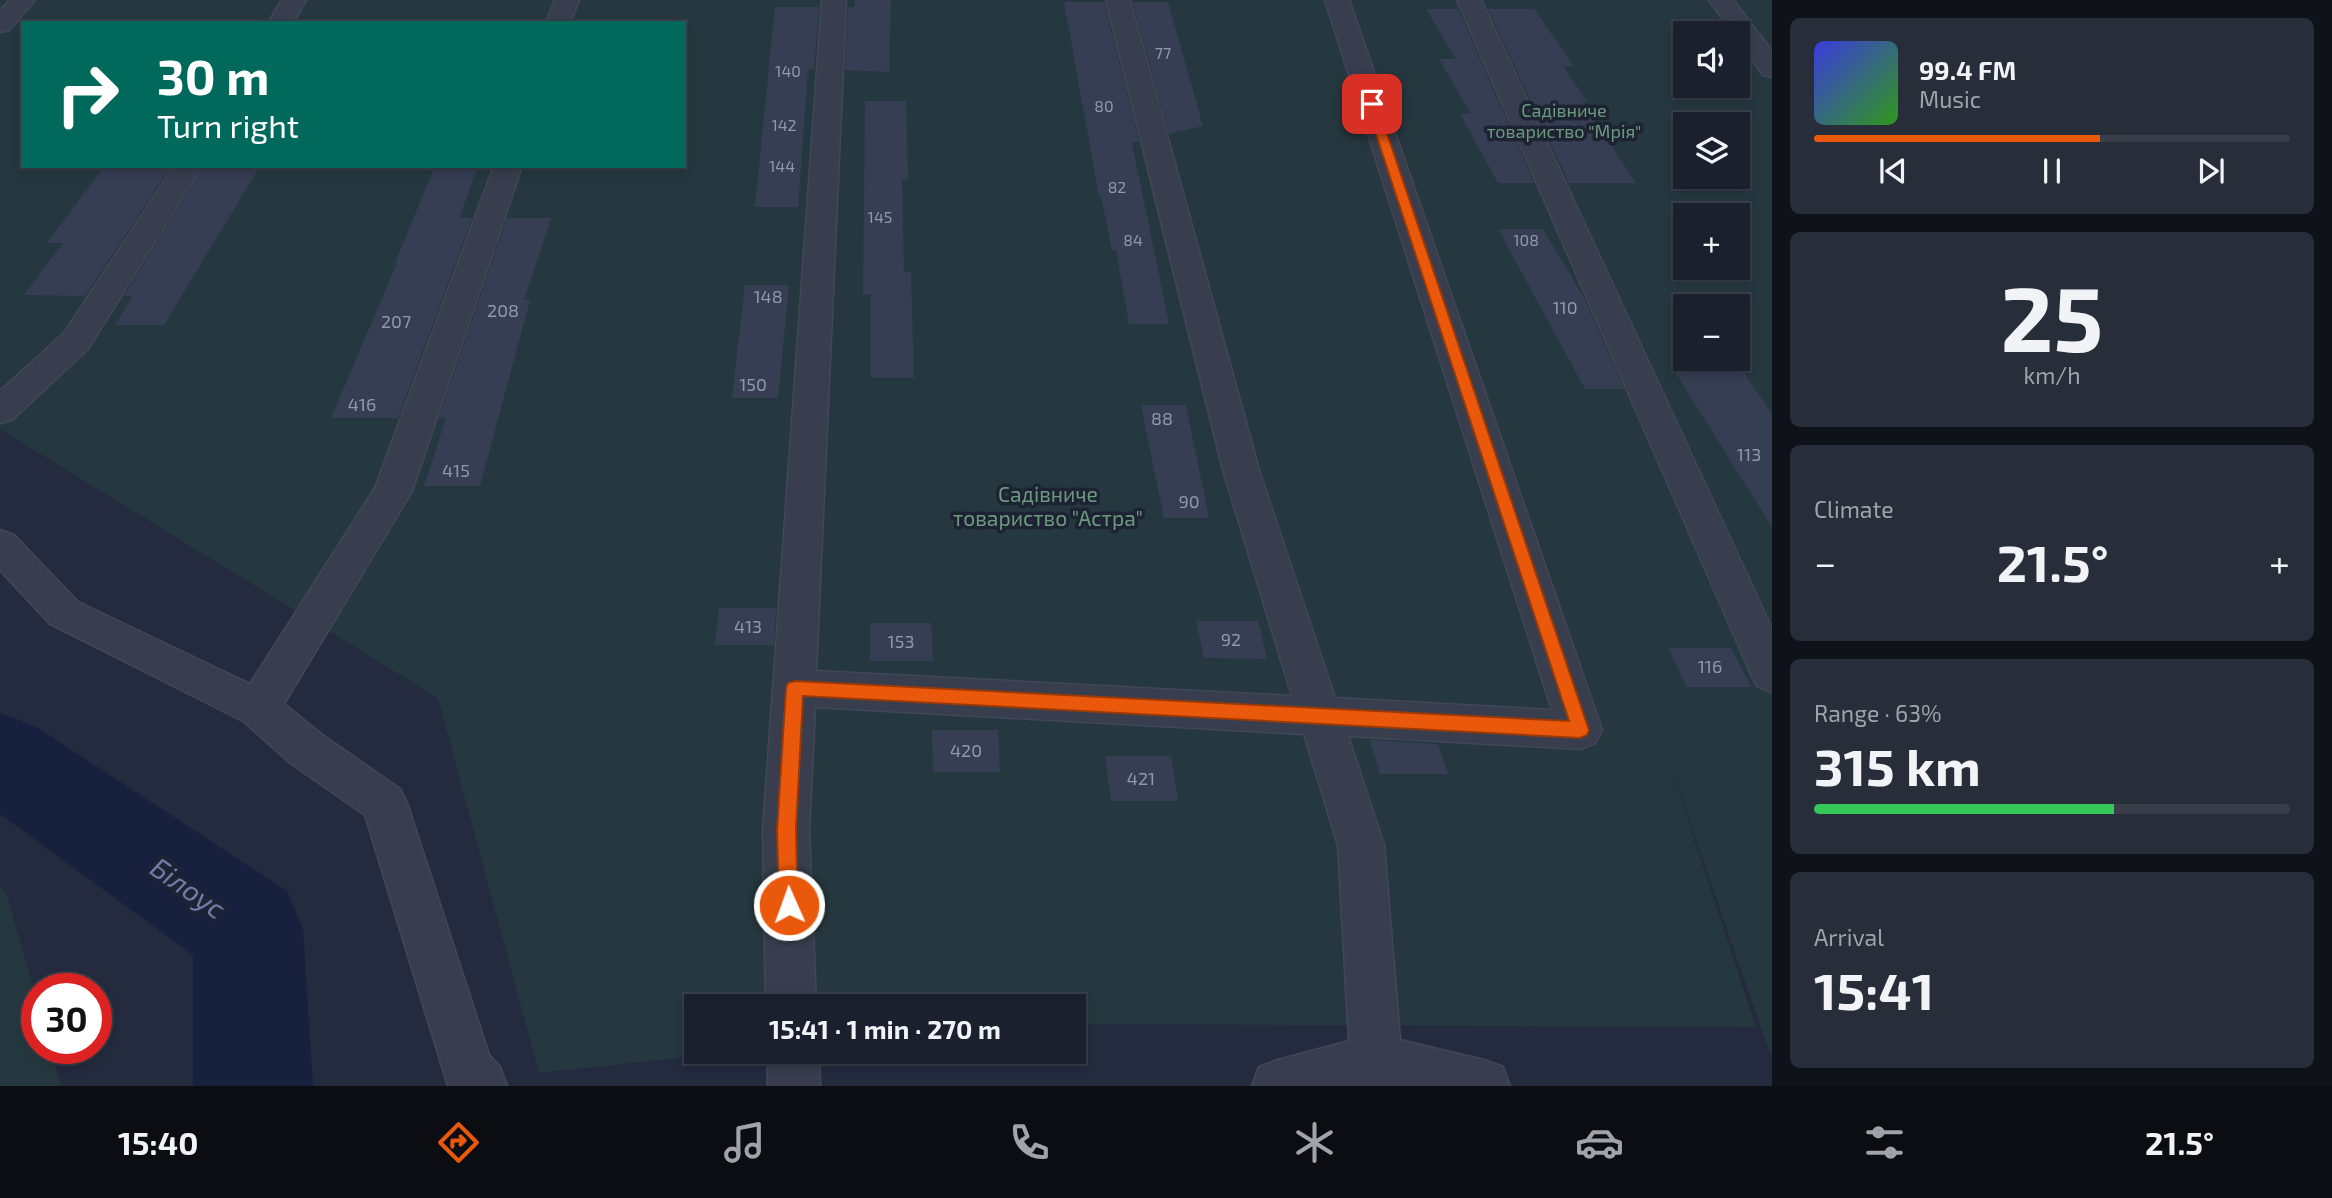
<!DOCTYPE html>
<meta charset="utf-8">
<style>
body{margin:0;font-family:"Exo 2",sans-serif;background:#282d3a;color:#f1f3f6;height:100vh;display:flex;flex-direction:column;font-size:26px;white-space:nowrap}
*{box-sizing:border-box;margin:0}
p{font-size:23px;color:#a0a3aa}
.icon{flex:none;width:38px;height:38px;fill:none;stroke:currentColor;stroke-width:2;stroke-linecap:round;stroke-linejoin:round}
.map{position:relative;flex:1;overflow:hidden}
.sheet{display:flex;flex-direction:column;gap:18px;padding:18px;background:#0f1219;width:560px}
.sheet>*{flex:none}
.banner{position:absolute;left:21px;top:21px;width:665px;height:147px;border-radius:0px;box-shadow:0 4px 10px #0003,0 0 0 2px #393e4a;background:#00695c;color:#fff;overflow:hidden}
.fabs{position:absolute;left:1673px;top:21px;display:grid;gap:14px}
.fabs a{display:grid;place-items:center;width:77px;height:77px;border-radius:0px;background:#1b202e;box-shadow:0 4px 10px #0003,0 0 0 2px #393e4a;font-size:35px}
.speed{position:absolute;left:21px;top:973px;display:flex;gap:14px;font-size:35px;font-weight:700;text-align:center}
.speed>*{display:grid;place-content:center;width:91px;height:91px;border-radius:50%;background:#1b202e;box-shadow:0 4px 10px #0003,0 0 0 2px #393e4a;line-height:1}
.speed .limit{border:10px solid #d22;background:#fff;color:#111}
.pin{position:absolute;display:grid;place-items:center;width:60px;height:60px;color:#fff;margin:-30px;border-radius:14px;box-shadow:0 4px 10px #0006}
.me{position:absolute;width:77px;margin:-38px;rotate:358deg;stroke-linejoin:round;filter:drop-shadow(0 0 5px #0008)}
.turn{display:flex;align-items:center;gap:24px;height:147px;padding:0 21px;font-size:32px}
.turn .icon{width:91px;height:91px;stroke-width:2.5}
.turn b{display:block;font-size:49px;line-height:60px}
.big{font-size:52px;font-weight:700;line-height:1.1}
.sheet .tile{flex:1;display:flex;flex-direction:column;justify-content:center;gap:10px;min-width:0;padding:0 24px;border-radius:10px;background:#282d3a}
.sheet .dial{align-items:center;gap:0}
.dial b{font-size:91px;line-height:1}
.song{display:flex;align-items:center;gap:21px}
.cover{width:84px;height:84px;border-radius:10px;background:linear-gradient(135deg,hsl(240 70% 55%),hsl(110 70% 35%))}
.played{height:7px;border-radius:4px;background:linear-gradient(90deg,#ea580c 60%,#393e4a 60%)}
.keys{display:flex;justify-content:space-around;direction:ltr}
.heat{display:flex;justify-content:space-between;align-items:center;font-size:38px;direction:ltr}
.charge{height:10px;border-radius:5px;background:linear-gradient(90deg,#34c759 63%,#393e4a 0)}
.trip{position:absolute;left:684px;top:994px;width:402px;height:70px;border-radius:0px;background:#1b202e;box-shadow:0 4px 10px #0003,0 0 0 2px #393e4a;font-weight:700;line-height:70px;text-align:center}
.tab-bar{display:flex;height:112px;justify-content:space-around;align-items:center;background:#0b0d12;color:#a0a3aa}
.tab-bar .icon{width:49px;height:49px}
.tab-bar .current{color:#ea580c}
.tab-bar b{font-size:32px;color:#f1f3f6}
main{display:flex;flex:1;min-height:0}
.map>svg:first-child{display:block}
.green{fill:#26383f;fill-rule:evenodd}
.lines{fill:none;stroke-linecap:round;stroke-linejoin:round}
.river{fill:#17203d;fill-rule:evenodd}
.building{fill:#363e54}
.minor-casing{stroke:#414757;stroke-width:3}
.minor{fill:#383e4e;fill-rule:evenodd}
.route{fill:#ea580c;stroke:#983908;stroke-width:2}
.labels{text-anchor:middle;stroke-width:7;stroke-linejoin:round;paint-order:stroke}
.far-number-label{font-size:16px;fill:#9298aa}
.far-park-label{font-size:18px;fill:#6b9a7e;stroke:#1d2333}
.number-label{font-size:18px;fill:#9298aa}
.park-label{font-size:21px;fill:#6b9a7e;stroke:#1d2333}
.near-water-label{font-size:28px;font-style:italic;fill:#6d7ca8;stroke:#1d2333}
</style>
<main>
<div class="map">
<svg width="1772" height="1086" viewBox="0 0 1772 1086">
<rect width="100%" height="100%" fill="#242b3e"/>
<g class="green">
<path d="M 0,0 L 1772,0 L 1772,1059 L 1662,742 L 1756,1027 L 1075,1024 L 1074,1006 L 696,1006 L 696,1052 L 733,1052 L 539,1073 L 438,698 L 0,429 ZM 23,23 L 684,23 L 684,166 L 23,166 ZM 1685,33 L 1738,33 L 1738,86 L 1685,86 ZM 1685,124 L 1738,124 L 1738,177 L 1685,177 ZM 1685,215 L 1738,215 L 1738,268 L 1685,268 ZM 1685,306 L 1738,306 L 1738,359 L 1685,359 Z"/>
<polygon points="0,885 8,899 37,1001 37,1048 50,1048 61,1086 0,1086"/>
</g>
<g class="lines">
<polygon class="river" points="0,713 35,726 287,891 303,929 313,1086 193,1086 193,955 0,814"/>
</g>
<g class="building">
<polygon points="855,0 891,0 889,72 845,70 848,7 854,7"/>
<polygon points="1064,2 1104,2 1139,142 1132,143 1169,324 1129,324 1116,250 1112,250 1101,196 1099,196"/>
<polygon points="1133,2 1168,2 1203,126 1169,134"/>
<polygon points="775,7 819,7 814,69 808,69 798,207 755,207"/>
<polygon points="1426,9 1458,9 1534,183 1498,183 1460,114 1471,114 1439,59 1456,59"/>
<polygon points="1488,9 1534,9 1574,66 1563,66 1587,101 1582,101 1636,183 1569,183"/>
<polygon points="865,101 906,101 908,179 902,179 904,272 911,272 914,378 871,378 871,294 863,294"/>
<polygon points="105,166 171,166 85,296 24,295 63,243 47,243"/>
<polygon points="204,166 260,166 164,325 115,325 133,296 124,296"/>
<polygon points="435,166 478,166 459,218 472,218 398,418 331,418 397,263 395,263"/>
<polygon points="507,218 551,218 524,300 530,300 480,486 424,486 446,418 439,418"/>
<polygon points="1498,229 1543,229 1585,300 1624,389 1585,389"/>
<polygon points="745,285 789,285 778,398 732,398"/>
<polygon points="1670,364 1738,364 1772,414 1772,527"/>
<polygon points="1141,405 1186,405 1209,518 1164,518"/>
<polygon points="719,608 776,608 774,645 715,645"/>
<polygon points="1196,621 1258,621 1267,659 1204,658"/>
<polygon points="870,623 931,623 933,661 870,661"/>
<polygon points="1668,648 1731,648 1751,687 1687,687"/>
<polygon points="932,730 998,730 1000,772 933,772"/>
<polygon points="1370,740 1438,744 1448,774 1380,774"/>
<polygon points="1105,756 1171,756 1178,801 1111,801"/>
</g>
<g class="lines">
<defs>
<g id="minor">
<polygon points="10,0 35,0 9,30 0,32 0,10"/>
<polygon points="282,0 306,0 293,23 268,23"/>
<polygon points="555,0 579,0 570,23 546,23"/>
<polygon points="822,0 846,0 816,671 1292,696 1223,470 1106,0 1130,0 1259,470 1335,698 1552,710 1325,0 1349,0 1602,730 1595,743 1580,749 1348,736 1384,845 1400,1040 1484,1060 1503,1067 1510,1086 1252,1086 1259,1067 1278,1060 1349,1041 1338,845 1304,734 815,707 809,830 816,1006 766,1006 763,830"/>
<polygon points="1457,0 1481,0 1772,629 1772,692 1757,686 1751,674"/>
<polygon points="1709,0 1733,0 1772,51 1772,77 1763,75 1738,40 1738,33 1733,33"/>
<polygon points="174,166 202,166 88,349 12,420 0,423 0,391 64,333"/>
<polygon points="494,166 522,166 412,491 284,704 321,734 400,789 407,803 489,1055 500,1067 507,1086 448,1086 365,815 289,762 243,721 50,624 0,570 0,530 14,535 78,602 250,684 375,488"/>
<polygon points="767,1052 819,1052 820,1086 768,1086"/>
</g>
</defs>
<use href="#minor" class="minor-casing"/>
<use href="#minor" class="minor"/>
</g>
<polygon class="route" points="1372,101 1377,104 1589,730 1587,735 1580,738 803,696 796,830 798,905 796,912 789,915 782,912 779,905 777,830 786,688 788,683 795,681 1569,721 1366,104"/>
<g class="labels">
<g class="far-number-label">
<text x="1163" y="59">77</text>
<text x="788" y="77">140</text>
<text x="1104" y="112">80</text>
<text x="784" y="131">142</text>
<text x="782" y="172">144</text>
<text x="1117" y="193">82</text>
<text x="880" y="223">145</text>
<text x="1133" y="246">84</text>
<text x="1526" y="246">108</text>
</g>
<g class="far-park-label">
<text x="1564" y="117">Садівниче<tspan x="1564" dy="21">товариство "Мрія"</tspan></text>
</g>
<g class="number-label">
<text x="768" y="303">148</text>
<text x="1565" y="314">110</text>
<text x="503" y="317">208</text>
<text x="396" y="328">207</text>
<text x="753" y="391">150</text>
<text x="362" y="411">416</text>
<text x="1162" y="425">88</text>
<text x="1749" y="461">113</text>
<text x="456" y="477">415</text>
<text x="1189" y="508">90</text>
<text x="748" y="633">413</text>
<text x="1231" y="646">92</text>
<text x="901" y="648">153</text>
<text x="1710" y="673">116</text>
<text x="966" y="757">420</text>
<text x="1141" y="785">421</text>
</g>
<g class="park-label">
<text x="1048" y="502">Садівниче<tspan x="1048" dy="24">товариство "Астра"</tspan></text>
</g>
<g class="near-water-label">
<text transform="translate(188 888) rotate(35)" y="10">Білоус</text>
</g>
</g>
</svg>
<div class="fabs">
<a><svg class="icon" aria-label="sound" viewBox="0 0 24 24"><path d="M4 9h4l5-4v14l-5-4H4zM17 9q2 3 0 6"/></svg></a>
<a><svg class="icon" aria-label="layers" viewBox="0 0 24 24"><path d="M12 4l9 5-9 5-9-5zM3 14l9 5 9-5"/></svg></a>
<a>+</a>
<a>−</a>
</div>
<div class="speed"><div class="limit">30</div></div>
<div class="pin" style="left:1372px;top:104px;background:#d93025"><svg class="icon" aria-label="arrive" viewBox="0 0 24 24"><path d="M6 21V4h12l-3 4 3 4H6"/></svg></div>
<svg class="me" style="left:789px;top:905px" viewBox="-20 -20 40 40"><circle r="17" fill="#ea580c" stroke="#fff" stroke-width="3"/><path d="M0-11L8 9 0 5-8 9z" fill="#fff"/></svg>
<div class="trip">15:41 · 1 min · 270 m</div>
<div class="banner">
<div class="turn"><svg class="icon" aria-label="right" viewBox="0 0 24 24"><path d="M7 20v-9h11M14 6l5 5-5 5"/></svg><div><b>30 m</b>Turn right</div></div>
</div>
</div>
<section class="sheet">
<div class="tile">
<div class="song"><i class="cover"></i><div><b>99.4 FM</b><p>Music</p></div></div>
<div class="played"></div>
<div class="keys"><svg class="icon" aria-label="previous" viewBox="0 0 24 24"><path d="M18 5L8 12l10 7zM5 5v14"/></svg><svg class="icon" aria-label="pause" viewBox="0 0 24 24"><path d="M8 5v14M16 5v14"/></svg><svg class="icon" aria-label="next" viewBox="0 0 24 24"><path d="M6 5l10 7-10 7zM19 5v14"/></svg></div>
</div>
<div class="tile dial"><b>25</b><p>km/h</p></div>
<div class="tile"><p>Climate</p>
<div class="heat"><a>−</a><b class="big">21.5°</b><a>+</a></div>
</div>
<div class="tile"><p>Range · 63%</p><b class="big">315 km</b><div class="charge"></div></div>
<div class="tile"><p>Arrival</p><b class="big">15:41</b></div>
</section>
</main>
<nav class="tab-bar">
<b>15:40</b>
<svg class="icon current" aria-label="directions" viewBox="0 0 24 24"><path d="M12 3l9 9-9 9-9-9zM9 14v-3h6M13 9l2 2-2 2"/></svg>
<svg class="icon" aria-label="music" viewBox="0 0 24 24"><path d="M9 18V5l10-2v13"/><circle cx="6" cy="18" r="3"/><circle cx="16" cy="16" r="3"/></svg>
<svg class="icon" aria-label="phone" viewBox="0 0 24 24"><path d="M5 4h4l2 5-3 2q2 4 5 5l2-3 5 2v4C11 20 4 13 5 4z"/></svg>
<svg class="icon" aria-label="climate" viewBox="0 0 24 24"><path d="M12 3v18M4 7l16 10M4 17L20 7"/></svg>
<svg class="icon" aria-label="car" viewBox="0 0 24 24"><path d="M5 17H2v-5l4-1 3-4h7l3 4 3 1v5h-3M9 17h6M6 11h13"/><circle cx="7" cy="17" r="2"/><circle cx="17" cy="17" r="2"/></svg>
<svg class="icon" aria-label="filters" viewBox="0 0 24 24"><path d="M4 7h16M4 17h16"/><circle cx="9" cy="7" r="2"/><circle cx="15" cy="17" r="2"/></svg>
<b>21.5°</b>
</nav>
